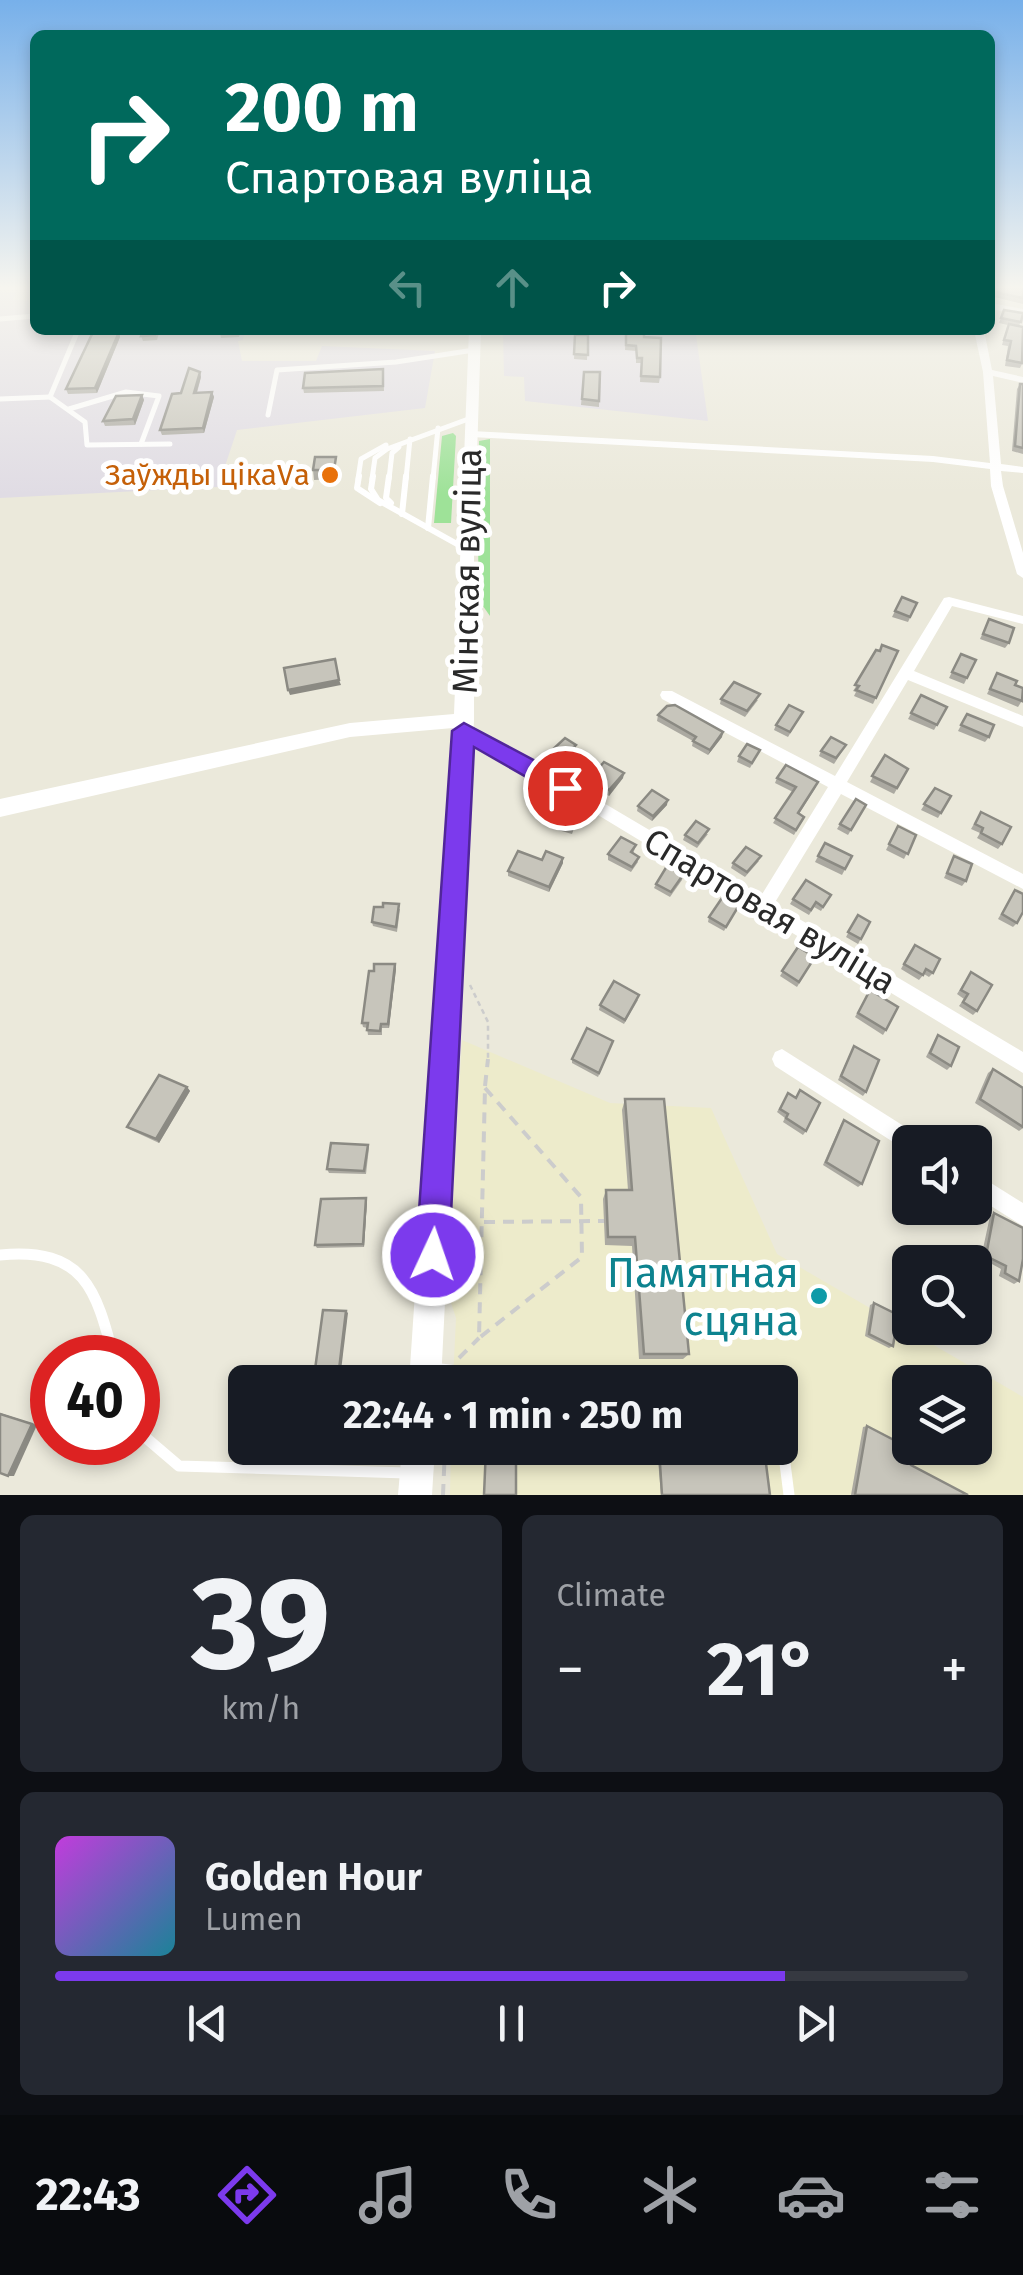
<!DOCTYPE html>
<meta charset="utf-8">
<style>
body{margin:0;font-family:"Fira Sans",sans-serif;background:#242831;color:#f1f3f6;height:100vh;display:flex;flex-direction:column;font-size:38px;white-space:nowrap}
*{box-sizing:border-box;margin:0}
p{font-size:32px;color:#9ea1a6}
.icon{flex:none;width:55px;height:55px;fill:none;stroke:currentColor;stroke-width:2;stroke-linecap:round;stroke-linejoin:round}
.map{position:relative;height:1495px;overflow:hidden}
.side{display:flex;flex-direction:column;gap:20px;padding:20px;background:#0d0f14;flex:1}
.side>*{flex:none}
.hud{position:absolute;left:30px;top:30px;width:965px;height:305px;border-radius:15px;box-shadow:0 5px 15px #0003;background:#00695c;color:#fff;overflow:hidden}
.fabs{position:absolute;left:892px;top:1125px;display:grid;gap:20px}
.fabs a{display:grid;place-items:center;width:100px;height:100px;border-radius:15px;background:#171b24;box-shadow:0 5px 15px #0003;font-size:50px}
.speed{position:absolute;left:30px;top:1335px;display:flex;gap:20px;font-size:50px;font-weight:700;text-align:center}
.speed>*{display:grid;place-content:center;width:130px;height:130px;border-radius:50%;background:#171b24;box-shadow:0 5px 15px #0003;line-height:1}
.speed .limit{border:15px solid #d22;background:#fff;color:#111}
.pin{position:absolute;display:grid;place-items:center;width:85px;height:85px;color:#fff;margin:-42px;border:5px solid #fff;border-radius:50%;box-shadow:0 2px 10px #0007}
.me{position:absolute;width:110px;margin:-55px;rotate:3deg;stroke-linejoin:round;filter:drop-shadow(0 0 8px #0008)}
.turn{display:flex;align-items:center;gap:35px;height:210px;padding:0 30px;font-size:45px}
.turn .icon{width:130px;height:130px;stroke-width:2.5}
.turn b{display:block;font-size:70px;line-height:85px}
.lanes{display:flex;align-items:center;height:95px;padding:0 30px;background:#0003;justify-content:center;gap:50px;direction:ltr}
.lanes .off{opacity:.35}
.big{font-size:75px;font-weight:700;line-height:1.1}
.side .tile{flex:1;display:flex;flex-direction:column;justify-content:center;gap:15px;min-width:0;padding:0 35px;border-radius:15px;background:#242831}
.side .dial{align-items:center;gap:0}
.dial b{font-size:130px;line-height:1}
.song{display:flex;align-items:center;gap:30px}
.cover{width:120px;height:120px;border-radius:15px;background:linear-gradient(135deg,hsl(290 70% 55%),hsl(190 70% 35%))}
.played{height:10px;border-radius:5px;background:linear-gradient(90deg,#7c3aed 80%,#363941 80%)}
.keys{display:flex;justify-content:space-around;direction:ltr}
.heat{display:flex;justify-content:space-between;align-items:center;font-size:55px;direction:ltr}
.side .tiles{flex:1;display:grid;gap:20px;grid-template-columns:1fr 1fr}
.tile:last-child{grid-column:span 2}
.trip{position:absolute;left:228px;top:1365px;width:570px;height:100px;border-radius:15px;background:#171b24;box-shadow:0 5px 15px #0003;font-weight:700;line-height:100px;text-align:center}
.menu{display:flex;height:160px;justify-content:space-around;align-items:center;background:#090b0e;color:#9ea1a6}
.menu .icon{width:70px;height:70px}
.menu .on{color:#7c3aed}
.menu b{font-size:45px;color:#f1f3f6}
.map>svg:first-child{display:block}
.industrial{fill:#e0dce4}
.education{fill:#edebcb;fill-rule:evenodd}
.green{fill:#9ee298}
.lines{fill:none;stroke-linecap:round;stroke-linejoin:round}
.path-far1{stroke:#ccc;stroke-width:2.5;stroke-dasharray:5 4;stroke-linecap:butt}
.path{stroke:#ccc;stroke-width:4;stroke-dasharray:11 8;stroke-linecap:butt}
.lane-far2{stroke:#fff;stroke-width:5}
.lane-far1{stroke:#fff;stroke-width:6}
.lane{stroke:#fff;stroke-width:11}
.street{fill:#fff;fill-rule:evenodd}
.secondary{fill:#fff;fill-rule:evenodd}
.wall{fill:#aba9a1}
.shaded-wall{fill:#8b8a83}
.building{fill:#c7c5bb;stroke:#8b8a83;stroke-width:2.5}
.route{fill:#7c3aed;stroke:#51269a;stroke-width:2.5}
.food-dot{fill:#e8710a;stroke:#fff;stroke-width:4}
.culture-dot{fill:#0f9aa8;stroke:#fff;stroke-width:4}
.labels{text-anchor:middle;stroke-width:10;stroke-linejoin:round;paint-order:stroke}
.far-food-label{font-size:30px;fill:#c56008;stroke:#fff;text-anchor:end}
.street-label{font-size:35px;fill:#292929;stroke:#fff}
.near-culture-label{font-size:42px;fill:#0d838f;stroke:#fff;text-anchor:end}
</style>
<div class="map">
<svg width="1023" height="1495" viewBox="0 0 1023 1495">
<rect width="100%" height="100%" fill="#ebe9db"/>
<g class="industrial">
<polygon points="0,291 17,293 12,300 35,301 35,330 245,330 243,340 238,341 242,361 316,361 322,346 435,351 425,408 237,430 218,487 0,498"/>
<polygon points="503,330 681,330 683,335 696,335 708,421 525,401 524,377 504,376"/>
</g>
<path class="education" d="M 462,1040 L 610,1103 L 711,1108 L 777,1254 L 1023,1397 L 1023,1495 L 450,1495 L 451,1448 L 780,1448 L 780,1382 L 453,1382 L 456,1318 L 448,1294 ZM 910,1382 L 975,1382 L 975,1448 L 910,1448 Z"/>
<g class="green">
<polygon points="453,433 456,436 451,523 434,523 442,436"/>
<polygon points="490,439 490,616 478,599 479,441"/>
</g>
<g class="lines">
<polyline class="path-far1" points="470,985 488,1022 488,1062"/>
<g class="path">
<polyline points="485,1086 488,1059"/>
<polygon points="485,1088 581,1197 582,1257 479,1338"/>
<polyline points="484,1222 604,1221"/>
<polyline points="459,1358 479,1338"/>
<polyline points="443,1495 445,1448"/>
</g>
<g class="lane-far2">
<polyline points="2,286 35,288"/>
<polyline points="0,319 35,316"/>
<polyline points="78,330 50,397 85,422 87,445 170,444"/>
<polyline points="389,330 475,332"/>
<polyline points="0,399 50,397"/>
<polyline points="69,409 126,392 159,396 141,444"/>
<polyline points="268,415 277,370 396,362 474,350"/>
<polyline points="358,479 361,459 386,445"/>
<polyline points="372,479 375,458 387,449 471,418"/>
<polyline points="389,479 392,453 399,447"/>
<polyline points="406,479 410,439"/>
<polyline points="433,479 438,428"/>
</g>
<g class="lane-far1">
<polyline points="359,476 357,488 380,503"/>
<polyline points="373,476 371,489 378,500 466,549"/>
<polyline points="389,476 386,498 391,503"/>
<polyline points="402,514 406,476"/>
<polyline points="428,528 433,476"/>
</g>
<g class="lane">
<path d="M 0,1255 C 85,1247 96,1290 114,1358"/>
<polyline points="433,1368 542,1382"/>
<polyline points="780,1424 789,1495"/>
<polyline points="138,1431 179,1466 407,1473"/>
</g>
<g class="street">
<polygon points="990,303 1023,309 1023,315 990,309"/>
<polygon points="974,330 984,330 992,370 1023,377 1023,383 993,376 1001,464 1023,467 1023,473 1001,471 1003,486 1023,553 1023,578 1017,574 991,486 990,469 933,462 471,437 466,434 471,431 933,456 990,463 983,372"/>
<polygon points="949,597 1023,616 1023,624 952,606 914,671 1023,716 1023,727 908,680 847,782 1023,874 1023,889 841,794 774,904 1023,1052 1023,1073 499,755 458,735 456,731 463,725 509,747 761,896 828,787 662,699 660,695 662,691 672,691 835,776 944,598"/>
<polygon points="782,1049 918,1135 921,1142 910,1142 910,1152 904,1149 775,1066 772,1059 775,1052"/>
<polygon points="975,1173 1023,1203 1023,1226 975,1196"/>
</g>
<g class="secondary">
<polygon points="469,330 481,330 474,549 474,720 441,1382 409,1382 453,728 350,737 0,817 0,799 350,723 454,714"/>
<polygon points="402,1448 435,1448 432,1495 398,1495"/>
</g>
</g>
<g class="wall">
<polygon points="990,286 1023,286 1023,304 990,296"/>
<polygon points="1004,310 1023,316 1019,326 1023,327 1023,364 1022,364 1020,368 1005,366 1008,346 1002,345 1008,325 999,323"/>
<polygon points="94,330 117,330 116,332 119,332 120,337 97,393 68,394 66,389"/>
<polygon points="143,330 160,330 157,340 143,341 141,336"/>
<polygon points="241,330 239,337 221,338 220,333"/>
<polygon points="626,330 644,337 660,377 659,383 640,382 641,363 636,363 636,351 625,350"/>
<polygon points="575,335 588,335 587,360 574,359"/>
<polygon points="383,369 384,391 304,393 303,388"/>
<polygon points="584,372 600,372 599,407 581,405"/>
<polygon points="201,377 197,393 212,392 214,397 204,433 162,435 160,430 181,393"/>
<polygon points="1020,384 1023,384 1023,454 1012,451 1017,389"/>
<polygon points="142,395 144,400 135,425 105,426 103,421"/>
<polygon points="338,466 336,479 314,480 313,470"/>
<polygon points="902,597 917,603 908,622 892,617"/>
<polygon points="989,619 1009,643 1005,648 980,639"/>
<polygon points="880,651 898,651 873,704 854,696 856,692 853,691"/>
<polygon points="961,654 976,660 964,684 949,678"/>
<polygon points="997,673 1015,685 1023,699 1018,707 987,694"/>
<polygon points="921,695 947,707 934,730 908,719"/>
<polygon points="721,699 758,700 745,717 720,704"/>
<polygon points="803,712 788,737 774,730 776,725"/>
<polygon points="967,714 989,737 985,742 958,731"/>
<polygon points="658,715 723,732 722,737 708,755 692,746 693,741 657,721"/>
<polygon points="576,745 576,750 561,765 550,758 550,752"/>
<polygon points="760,750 750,768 737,762 739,756"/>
<polygon points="843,750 834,764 819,756 821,751"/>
<polygon points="885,755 908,769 894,794 870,782"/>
<polygon points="624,773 623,778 609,796 589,785 589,779"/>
<polygon points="777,778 816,787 799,814 804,817 794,835 773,823 793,792 775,783"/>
<polygon points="935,788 951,796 938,818 921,810"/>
<polygon points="667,805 652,821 637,811 638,806"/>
<polygon points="866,805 848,835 837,829 840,824"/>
<polygon points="581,809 572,834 551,828 551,822"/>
<polygon points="981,812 1002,844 998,849 977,838 980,833 971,829"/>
<polygon points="898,826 916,835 904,859 886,850"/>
<polygon points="708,834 697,848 683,840 685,835"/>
<polygon points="825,843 852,856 842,875 815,862"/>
<polygon points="636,845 633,854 638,862 631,872 608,860 608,854"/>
<polygon points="954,856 966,881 962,886 944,878"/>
<polygon points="563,858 563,863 549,892 508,876 508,871 542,860"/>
<polygon points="759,861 745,877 731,868 733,863"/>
<polygon points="683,875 682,880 670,897 654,888 656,884"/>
<polygon points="1015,890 1017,923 1013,927 998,919"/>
<polygon points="831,895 821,911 814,907 809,915 790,904 793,899"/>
<polygon points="383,907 400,909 397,932 373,926 372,922"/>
<polygon points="738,907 724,931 708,922 709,917"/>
<polygon points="858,915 870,922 858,944 846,937"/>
<polygon points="798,947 815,957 797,987 780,976"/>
<polygon points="911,950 933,973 929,977 924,974 919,980 901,969"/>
<polygon points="395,964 396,969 389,1028 382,1028 382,1035 368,1035 367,1028 363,1027 362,1023 374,971"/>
<polygon points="971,972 977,1011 973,1015 959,1006 964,999 957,994"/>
<polygon points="870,990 886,1030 883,1035 855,1017"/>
<polygon points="638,1000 624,1024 599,1010 600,1005"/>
<polygon points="938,1035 951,1066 947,1070 926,1057 935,1039"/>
<polygon points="613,1041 598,1077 572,1063 572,1059"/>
<polygon points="854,1046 866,1092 863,1096 838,1080"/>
<polygon points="993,1069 1023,1088 1023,1128 1019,1131 975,1103 988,1073"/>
<polygon points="187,1087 190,1091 159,1143 131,1130 127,1127"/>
<polygon points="788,1093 806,1131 803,1135 783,1122 785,1118 777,1112"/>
<polygon points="625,1099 689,1354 683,1359 639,1359 632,1246 605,1245 603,1199 606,1190 628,1190 622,1110"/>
<polygon points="844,1120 862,1184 858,1187 823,1165 841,1124"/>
<polygon points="368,1145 369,1148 366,1174 329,1173 327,1169"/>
<polygon points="904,1168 910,1172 910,1205 892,1194 900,1171"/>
<polygon points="367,1201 364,1247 317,1248 315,1245"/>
<polygon points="914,1208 937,1208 935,1215 930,1218"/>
<polygon points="994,1213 1019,1281 1014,1284 999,1276 1001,1269 981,1258 990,1216"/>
<polygon points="874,1303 893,1346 889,1348 865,1336 870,1305"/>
<polygon points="867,1426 911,1465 968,1495 851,1495 863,1427"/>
<polygon points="657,1448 764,1448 770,1495 661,1495"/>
</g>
<g class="shaded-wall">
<polygon points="119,332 120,337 97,393 95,388"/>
<polygon points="200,372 201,377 195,398 194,393"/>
<polygon points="212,392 214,397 204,433 203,428"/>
<polygon points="142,395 144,400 135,425 133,419"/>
<polygon points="339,680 341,685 290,695 288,690"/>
<polygon points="723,732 722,737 708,755 710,750"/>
<polygon points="576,745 576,750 561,765 562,759"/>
<polygon points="624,773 623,778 609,796 609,790"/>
<polygon points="668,800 667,805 652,821 653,816"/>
<polygon points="563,858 563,863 549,892 549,887"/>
<polygon points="395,964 396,969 389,1028 388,1024"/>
<polygon points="187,1087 190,1091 159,1143 156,1139"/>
<polygon points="366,1198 367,1201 364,1247 363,1244"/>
<polygon points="346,1311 348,1313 340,1379 338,1378"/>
<polygon points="0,1413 37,1425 14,1476 8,1476"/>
</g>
<g class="building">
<polygon points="990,287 1023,286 1023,298 990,291"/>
<polygon points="1004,310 1023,313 1021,322 1001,318"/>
<polygon points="1009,324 1023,327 1022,363 1007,360 1011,341 1004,340"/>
<polygon points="94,330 113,330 112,332 119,332 95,388 66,389"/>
<polygon points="143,330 157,330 155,335 141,336"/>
<polygon points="221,330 239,330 238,332 220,333"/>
<polygon points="626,330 644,330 644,337 661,338 660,377 641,376 642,358 637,358 636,346 626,345"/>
<polygon points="575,335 588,335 588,355 574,354"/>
<polygon points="189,368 200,372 194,393 212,392 203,428 160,430 172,394 181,393"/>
<polygon points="383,369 383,386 303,388 305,373"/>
<polygon points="584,372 600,372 599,401 582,399"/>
<polygon points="1020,384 1023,384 1023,448 1015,446"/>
<polygon points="142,395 133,419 103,421 116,396"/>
<polygon points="315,457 336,457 334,470 313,470"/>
<polygon points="902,597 917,603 910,617 895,611"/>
<polygon points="989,619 1014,628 1009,643 983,634"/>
<polygon points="882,645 898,651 876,698 856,690 859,686 855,685 876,650 880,651"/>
<polygon points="961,654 976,660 967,678 952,672"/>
<polygon points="335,659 339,680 288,690 284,668"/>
<polygon points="997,673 1017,681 1015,685 1023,688 1022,701 990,689"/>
<polygon points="734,682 760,694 747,711 721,699"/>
<polygon points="921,695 947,707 937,725 911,713"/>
<polygon points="675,705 723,732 710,750 693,741 696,737 658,715 667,706"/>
<polygon points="789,705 803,712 790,732 776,725"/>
<polygon points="967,714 994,725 989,737 961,725"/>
<polygon points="831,737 846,745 836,758 821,751"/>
<polygon points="565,738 576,745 562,759 550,752"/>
<polygon points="747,744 760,750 752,763 739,756"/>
<polygon points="885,755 908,769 897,788 872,776"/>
<polygon points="604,762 624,773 609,790 589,779"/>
<polygon points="786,765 818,782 798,813 804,817 796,830 775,818 796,787 777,778"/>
<polygon points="935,788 951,796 941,813 924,804"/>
<polygon points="652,790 668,800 653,816 638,806"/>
<polygon points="856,799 866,805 851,830 840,824"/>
<polygon points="560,802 581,809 572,829 551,822"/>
<polygon points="981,812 1011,827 1002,844 981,833 983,828 975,824"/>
<polygon points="696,821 709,829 698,843 685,835"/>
<polygon points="898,826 916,835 908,854 889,844"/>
<polygon points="621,837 636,845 631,852 639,857 632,867 608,854"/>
<polygon points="825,843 852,856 845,869 818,856"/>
<polygon points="746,847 761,856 747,872 733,863"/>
<polygon points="518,851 542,860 546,851 563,858 549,887 508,871"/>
<polygon points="954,856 972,864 966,881 947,873"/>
<polygon points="667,866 683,875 671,892 656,884"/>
<polygon points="806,880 831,895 823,907 816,902 811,910 793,899"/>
<polygon points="1015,890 1023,894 1023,912 1017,923 1002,914"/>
<polygon points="722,898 738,907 726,927 709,917"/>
<polygon points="383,903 399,904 396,927 372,922 374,907 383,907"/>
<polygon points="858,915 870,922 861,939 848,932"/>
<polygon points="915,945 940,959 933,973 926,969 923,975 904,964"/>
<polygon points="798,947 815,957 799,982 782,971"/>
<polygon points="374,964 395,964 388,1024 381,1024 380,1031 367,1030 368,1023 362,1023 369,971 374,971"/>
<polygon points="971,972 992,985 977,1011 963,1002 968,994 961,990"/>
<polygon points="614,981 639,995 625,1020 600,1005"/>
<polygon points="870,990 898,1007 886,1030 858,1013"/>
<polygon points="587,1028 613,1041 599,1073 572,1059"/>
<polygon points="938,1035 959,1047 951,1066 930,1053"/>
<polygon points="854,1046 879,1060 866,1092 841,1076"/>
<polygon points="993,1069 1023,1088 1023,1127 980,1099"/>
<polygon points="159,1075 187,1087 156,1139 127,1127"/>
<polygon points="800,1090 820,1103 806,1131 786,1118 788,1114 780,1109 788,1093 796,1098"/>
<polygon points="625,1099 664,1099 689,1354 644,1354 635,1237 608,1237 606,1190 632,1190"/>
<polygon points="844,1120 879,1141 862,1184 826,1162"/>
<polygon points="331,1143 368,1145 364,1171 327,1169"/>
<polygon points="904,1168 910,1172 910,1200 896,1191"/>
<polygon points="366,1198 363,1244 315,1245 321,1199"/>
<polygon points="923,1208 937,1208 935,1215"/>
<polygon points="994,1213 1023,1228 1023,1259 1019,1281 1005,1273 1006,1266 986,1256"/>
<polygon points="874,1303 898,1315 893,1346 869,1334"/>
<polygon points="323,1310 346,1311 338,1378 314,1377"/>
<polygon points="0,1414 32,1424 8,1476 0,1473"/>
<polygon points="867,1426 913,1450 911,1465 968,1495 855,1495"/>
<polygon points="486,1448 516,1448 516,1495 484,1495"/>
<polygon points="659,1448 764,1448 770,1495 662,1495"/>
</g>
<linearGradient id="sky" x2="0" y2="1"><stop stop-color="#77b0ea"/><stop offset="0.58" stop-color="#f6f5ef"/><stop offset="1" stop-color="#f6f5ef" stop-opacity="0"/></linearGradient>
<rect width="1023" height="495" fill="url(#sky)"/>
<polygon class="route" points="464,723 573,781 577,788 573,794 556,794 474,747 449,1255 445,1267 433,1272 421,1267 416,1255 452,731"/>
<circle class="food-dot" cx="330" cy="475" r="10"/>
<circle class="culture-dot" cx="819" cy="1296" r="10"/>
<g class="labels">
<g class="far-food-label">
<text x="310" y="485">Заўжды цікаVа</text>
</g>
<g class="street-label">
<text transform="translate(467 571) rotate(-89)" y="12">Мінская вуліца</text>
<text transform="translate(770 911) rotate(31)" y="12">Спартовая вуліца</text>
</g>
<g class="near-culture-label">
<text x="799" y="1287">Памятная<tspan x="799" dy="48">сцяна</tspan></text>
</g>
</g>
</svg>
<div class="fabs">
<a><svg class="icon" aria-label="sound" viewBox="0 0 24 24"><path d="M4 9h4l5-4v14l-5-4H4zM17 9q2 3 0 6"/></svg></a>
<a><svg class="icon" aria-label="search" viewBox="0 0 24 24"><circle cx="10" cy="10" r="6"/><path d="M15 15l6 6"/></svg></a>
<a><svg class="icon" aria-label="layers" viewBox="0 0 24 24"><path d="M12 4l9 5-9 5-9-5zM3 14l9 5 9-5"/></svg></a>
</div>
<div class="speed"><div class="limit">40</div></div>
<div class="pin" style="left:565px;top:788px;background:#d93025"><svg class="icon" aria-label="arrive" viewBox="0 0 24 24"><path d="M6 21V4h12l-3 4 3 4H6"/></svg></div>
<svg class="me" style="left:433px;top:1255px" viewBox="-20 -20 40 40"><circle r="17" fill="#7c3aed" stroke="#fff" stroke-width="3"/><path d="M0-11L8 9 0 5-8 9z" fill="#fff"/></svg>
<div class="trip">22:44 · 1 min · 250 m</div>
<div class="hud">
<div class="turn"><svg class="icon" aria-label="right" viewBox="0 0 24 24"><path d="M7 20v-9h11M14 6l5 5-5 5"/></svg><div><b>200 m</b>Спартовая вуліца</div></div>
<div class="lanes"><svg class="icon off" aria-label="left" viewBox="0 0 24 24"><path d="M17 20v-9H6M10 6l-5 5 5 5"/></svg><svg class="icon off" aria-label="ahead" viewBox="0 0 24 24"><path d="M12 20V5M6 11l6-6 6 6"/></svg><svg class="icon" aria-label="right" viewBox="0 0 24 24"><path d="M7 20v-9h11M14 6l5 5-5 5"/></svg></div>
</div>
</div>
<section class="side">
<div class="tiles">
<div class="tile dial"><b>39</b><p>km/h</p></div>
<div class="tile"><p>Climate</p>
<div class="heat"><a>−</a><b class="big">21°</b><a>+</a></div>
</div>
<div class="tile">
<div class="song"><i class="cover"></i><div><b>Golden Hour</b><p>Lumen</p></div></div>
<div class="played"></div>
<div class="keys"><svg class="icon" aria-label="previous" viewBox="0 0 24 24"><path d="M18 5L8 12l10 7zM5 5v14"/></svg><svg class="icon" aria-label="pause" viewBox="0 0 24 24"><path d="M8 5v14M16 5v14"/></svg><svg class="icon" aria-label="next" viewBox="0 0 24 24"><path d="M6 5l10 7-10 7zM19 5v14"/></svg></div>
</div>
</div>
</section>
<nav class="menu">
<b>22:43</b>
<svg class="icon on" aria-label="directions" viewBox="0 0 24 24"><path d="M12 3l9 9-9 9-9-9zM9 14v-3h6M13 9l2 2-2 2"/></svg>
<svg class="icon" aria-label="music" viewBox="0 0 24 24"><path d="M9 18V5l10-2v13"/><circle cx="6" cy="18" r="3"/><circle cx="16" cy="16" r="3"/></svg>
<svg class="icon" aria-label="phone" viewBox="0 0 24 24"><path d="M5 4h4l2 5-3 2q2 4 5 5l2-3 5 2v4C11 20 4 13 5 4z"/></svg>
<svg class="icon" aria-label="climate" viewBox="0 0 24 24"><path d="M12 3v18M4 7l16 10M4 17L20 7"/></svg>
<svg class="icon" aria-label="car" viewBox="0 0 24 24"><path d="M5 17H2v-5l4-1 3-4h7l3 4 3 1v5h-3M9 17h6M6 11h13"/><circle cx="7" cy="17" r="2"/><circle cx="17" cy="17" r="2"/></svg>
<svg class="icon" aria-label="filters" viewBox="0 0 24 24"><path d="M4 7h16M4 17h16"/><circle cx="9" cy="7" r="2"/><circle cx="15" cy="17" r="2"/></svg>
</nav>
